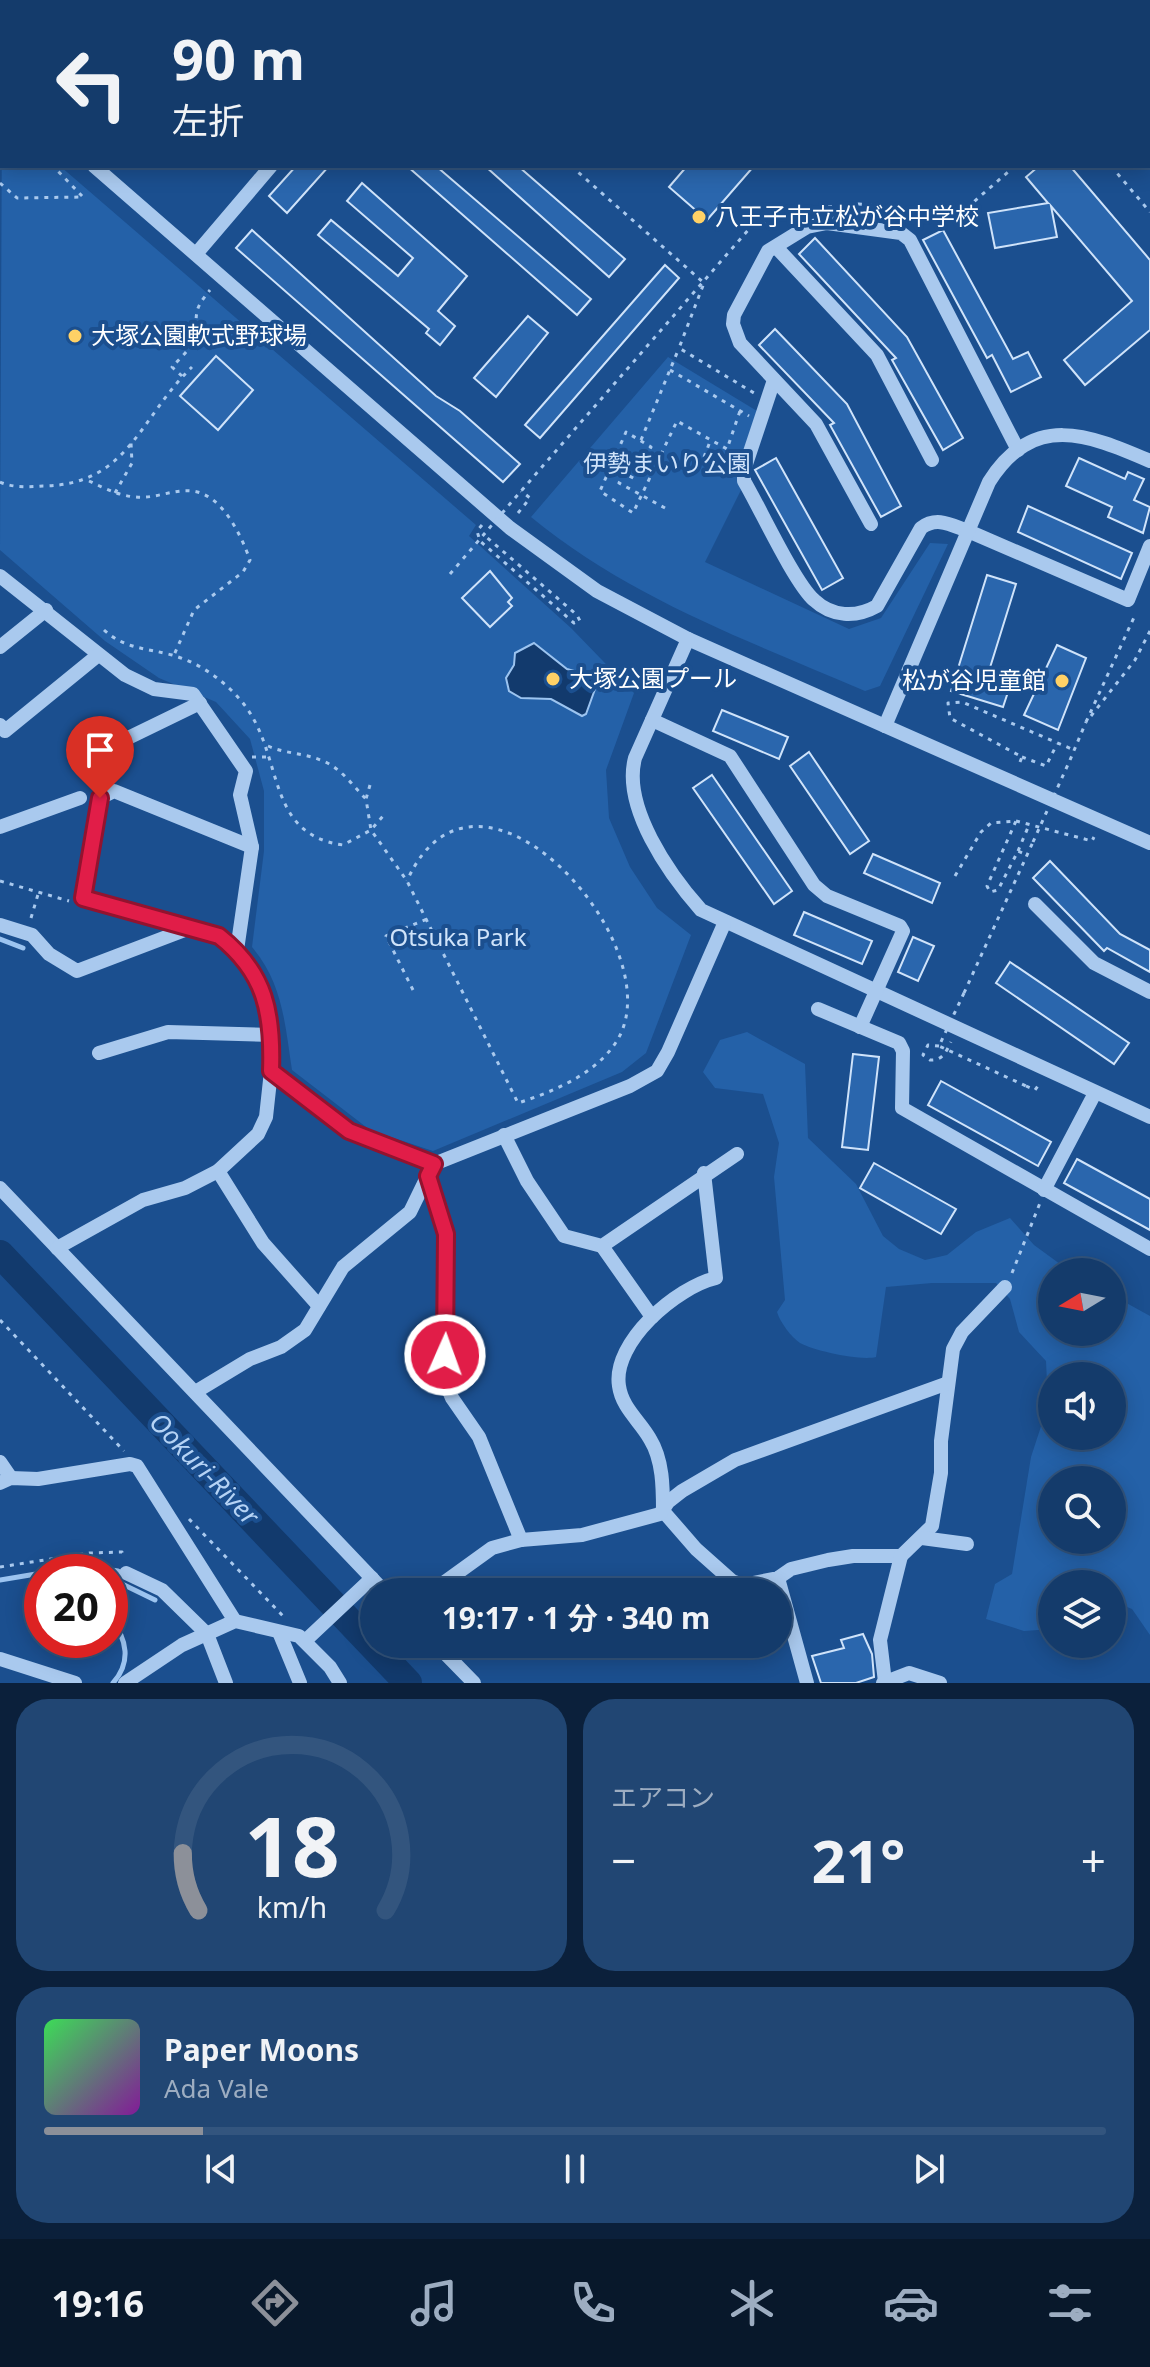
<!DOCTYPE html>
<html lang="ja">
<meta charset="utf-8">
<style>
body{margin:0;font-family:"Noto Sans","Noto Sans JP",sans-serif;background:#214673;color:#f1f3f6;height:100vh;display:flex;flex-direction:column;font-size:30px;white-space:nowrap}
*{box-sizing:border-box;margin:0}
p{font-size:26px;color:#9dadc1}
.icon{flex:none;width:44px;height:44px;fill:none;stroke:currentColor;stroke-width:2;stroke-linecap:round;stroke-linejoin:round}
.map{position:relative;height:1683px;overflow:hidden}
.side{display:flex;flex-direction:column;gap:16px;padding:16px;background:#0b203b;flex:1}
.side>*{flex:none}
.guide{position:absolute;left:0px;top:0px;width:1150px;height:168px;box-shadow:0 4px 20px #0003,0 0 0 2px #33557e;background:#143b6b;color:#f1f3f6;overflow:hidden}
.needle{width:52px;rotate:260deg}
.controls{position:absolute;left:1038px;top:1258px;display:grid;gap:16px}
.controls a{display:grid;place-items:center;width:88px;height:88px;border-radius:50%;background:#143b6b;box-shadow:0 4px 20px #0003,0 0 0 2px #33557e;font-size:40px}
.speed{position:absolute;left:24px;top:1554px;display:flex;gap:16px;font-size:40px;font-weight:700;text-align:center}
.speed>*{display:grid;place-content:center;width:104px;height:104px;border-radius:50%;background:#143b6b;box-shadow:0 4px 20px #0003,0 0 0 2px #33557e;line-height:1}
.speed .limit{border:12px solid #d22;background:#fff;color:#111}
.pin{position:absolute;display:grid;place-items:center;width:68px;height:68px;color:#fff;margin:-82px -34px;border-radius:50% 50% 50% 0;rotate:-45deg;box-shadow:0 0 8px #0007}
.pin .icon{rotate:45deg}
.me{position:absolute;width:88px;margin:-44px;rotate:2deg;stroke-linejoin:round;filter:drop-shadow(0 0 6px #0008)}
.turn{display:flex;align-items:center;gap:28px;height:168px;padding:0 40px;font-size:36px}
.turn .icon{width:104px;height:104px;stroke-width:2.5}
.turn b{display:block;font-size:56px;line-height:68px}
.big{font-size:60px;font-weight:700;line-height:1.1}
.side .tile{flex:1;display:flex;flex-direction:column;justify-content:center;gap:12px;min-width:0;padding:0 28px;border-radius:32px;background:#214673}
.side .dial{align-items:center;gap:0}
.dial svg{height:208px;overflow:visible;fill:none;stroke:#33557e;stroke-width:7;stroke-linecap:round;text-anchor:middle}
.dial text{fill:#f1f3f6;stroke:none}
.song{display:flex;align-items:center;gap:24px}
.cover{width:96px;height:96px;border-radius:12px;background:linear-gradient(135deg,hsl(130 70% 55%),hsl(290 70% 35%))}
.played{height:8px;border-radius:4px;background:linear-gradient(90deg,#8c9099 15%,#33557e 15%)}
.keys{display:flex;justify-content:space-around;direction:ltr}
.heat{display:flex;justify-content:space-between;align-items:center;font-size:44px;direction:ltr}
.side .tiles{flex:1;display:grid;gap:16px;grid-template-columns:1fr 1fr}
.tile:last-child{grid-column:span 2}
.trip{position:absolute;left:360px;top:1578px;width:432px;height:80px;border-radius:40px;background:#143b6b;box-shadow:0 4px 20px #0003,0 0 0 2px #33557e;font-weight:700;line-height:80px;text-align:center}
.menu{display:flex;height:128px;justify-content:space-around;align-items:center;background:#08182b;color:#9dadc1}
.menu .icon{width:56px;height:56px}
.menu .on{color:#8c9099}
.menu b{font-size:36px;color:#f1f3f6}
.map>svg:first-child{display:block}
.green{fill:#2461a8;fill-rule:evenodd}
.water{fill:#123a6d;stroke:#9cc4f0;stroke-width:2}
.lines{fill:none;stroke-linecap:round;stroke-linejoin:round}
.stream{stroke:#9cc4f0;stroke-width:5}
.river{stroke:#123a6d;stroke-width:28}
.building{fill:#2a66ad;stroke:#cfe3fa;stroke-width:2}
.path{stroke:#a9c9ee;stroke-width:3;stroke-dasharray:4 6;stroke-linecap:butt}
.minor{stroke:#a9c9ee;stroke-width:14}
.path-bridge{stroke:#a9c9ee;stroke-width:3;stroke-dasharray:4 6;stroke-linecap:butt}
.route-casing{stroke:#92132f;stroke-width:20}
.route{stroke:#e11d48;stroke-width:14}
.poi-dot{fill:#ffd166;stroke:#1b4f8f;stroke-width:3}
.labels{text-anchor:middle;stroke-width:8;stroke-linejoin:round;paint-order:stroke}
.poi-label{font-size:24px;fill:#fff;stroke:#1b4f8f;text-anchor:start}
.park-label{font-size:24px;fill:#cfe3fa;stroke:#1b4f8f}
.water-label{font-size:26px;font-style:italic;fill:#b5d3f5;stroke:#1b4f8f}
</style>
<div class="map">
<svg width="1150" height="1683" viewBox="0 0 1150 1683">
<rect width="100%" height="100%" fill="#1b4f8f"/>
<g class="green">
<path d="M 2,111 L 2,166 L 60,166 L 476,525 L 469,536 L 571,628 L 634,693 L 606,770 L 609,818 L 630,867 L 657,908 L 691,935 L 646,1053 L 622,1072 L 433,1151 L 370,1130 L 292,1070 C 285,1025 283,983 252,947 L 264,851 L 264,791 L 250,739 L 216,702 L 159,678 L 105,641 L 0,550 Z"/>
<path d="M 668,357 L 757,411 L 736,473 L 741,490 L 705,562 L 849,629 L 881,618 L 930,543 L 948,544 L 880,686 L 865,691 C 747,640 631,599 531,517 Z"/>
<path d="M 747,1032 L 805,1064 L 808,1138 L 856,1184 L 883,1236 L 899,1249 L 925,1260 L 947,1255 L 976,1232 L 1010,1218 L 1034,1245 L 1071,1272 L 1052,1272 L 1052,1332 L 1112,1332 L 1112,1295 L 1150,1316 L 1150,1635 L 1132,1609 L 1112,1601 L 1112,1584 L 1052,1584 L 1052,1629 L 1024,1631 L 986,1619 L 995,1584 L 1012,1574 L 1031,1457 L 1048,1405 L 1046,1361 L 1019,1332 L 1010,1299 L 996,1283 L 932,1283 L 886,1287 L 876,1357 C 860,1361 815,1351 800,1343 C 791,1337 780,1322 777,1312 L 785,1300 L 774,1177 L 779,1143 L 763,1094 L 715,1088 L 703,1072 L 720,1040 ZM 1052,1376 L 1112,1376 L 1112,1436 L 1052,1436 ZM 1052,1480 L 1112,1480 L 1112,1540 L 1052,1540 Z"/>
</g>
<polygon class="water" points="534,643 567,669 599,678 586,714 582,716 551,699 521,698 509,691 506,678 514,665 515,653"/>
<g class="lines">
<g class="stream">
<polyline points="0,939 23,948"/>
<polyline points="48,1572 91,1567 118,1571 118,1582 155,1600"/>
<polyline points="0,1580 42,1573"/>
<path d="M 110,1619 C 128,1639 131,1663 113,1683"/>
</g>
<polyline class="river" points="0,1254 408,1683"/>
</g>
<g class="building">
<polygon points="296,166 329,166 287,213 269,196"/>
<polygon points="407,166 436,166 591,299 577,315"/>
<polygon points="485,166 518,166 625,259 609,277"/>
<polygon points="687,166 754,166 707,220 669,187"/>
<polygon points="1039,166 1070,166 1150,260 1150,330 1085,385 1064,360 1132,301 1051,206 1057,237 995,248 988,213 1048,203 1026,177"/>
<polygon points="362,183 467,276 438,311 455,326 440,345 426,333 429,329 318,235 331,220 398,276 413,258 347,201"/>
<polygon points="252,230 436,396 460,411 520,464 503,482 236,248"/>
<polygon points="943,230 1013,359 1028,352 1041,377 1011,392 992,355 987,358 923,240"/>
<polygon points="815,238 907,337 963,438 943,450 892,360 896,358 799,254"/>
<polygon points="665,265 679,278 540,438 525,425"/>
<polygon points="528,316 548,333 496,397 474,378"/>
<polygon points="775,329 847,404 901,506 881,517 830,425 834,423 759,345"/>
<polygon points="216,356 253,390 218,430 180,396"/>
<polygon points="776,458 843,578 822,590 755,470"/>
<polygon points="1079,458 1125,479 1128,472 1144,479 1134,500 1150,507 1143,533 1108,517 1112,507 1066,486"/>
<polygon points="1028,506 1132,553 1121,579 1018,532"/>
<polygon points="490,571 512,598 508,602 512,606 490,627 462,598"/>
<polygon points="987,575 1016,584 988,674 1001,678 999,686 1009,689 1003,707 951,691"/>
<polygon points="1057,645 1086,658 1058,730 1024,715"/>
<polygon points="722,710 788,737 779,759 713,731"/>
<polygon points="809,752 869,841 850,854 790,766"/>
<polygon points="712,775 792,891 774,904 693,788"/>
<polygon points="873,854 940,883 932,903 864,873"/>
<polygon points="1050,861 1120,934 1150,950 1150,972 1107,948 1104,951 1033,878"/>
<polygon points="804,912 872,941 862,964 794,935"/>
<polygon points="913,937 934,946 918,981 898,972"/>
<polygon points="1010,962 1129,1043 1114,1064 996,983"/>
<polygon points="853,1054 879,1057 868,1150 842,1147"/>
<polygon points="941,1081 1051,1142 1038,1166 928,1105"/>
<polygon points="1077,1159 1150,1199 1150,1230 1064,1183"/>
<polygon points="874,1163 956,1209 941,1234 860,1188"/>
<polygon points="863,1634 872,1654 874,1677 856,1683 821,1683 812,1656 844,1648 841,1640"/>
</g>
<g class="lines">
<g class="path">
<polyline points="965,0 967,2"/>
<polyline points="127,2 129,0"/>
<polyline points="1005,2 1007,0"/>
<polyline points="1148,99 1150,101"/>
<polyline points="1148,111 1150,110"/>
<polyline points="0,137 2,134"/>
<polyline points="571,166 704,283 679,348 754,393"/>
<polyline points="1111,166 1150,212"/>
<polyline points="0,183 17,198 83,197 53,166"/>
<polyline points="828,207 859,204 950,213 969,206 1015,166"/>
<polyline points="670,370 749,416"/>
<path d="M 182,376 L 172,367 C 180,358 192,349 194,336 C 199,312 191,313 210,290"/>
<polyline points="641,440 679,348"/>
<polyline points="704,457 711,439"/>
<path d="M 89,481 C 104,488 119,496 136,497 C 155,499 173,489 192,491 C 222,494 241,535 250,560 L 243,572 L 194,610 L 174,655"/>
<path d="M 0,482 C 13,488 29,487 43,486 C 129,485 139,418 192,367"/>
<polyline points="115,493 132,463 131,443"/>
<polyline points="515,498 749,229 777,217 804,211"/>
<polyline points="665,508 619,483 624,473 635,479 651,447 626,432 600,491 633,513 677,421 727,449 740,411"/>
<polyline points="518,513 530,498 521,491"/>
<polyline points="482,525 477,531 480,541 574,623 580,621 577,615 484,535"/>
<path d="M 104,630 C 125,649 146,648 172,655 C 200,663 225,681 243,703 C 285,756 264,834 343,845 L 371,830 L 383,816"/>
<polyline points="1091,716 1135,660 1150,631"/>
<polyline points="1086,722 1136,613"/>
<path d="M 268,746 C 286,754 305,753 323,761 C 341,768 353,786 366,799"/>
<polyline points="252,757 272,757"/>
<polyline points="1022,757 1046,766 1057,744"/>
<polyline points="1070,760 1086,722"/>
<polyline points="1020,762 1022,757 950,718 948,703 962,702 1074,750"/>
<path d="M 370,785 L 366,799 L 371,830 L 407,881 L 518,1103 C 555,1091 598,1073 618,1039 C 673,944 476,725 407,881"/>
<polyline points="1016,821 1092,841 1094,837"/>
<polyline points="1018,851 1029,825"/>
<polyline points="955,876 981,832 991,823 1016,821 987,886 990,892 998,890 1018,851 1027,855"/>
<polyline points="0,881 69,901"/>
<polyline points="31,918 39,891"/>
<polyline points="413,990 386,936 427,919"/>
<polyline points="964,993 1033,842"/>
<path d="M 939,1046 L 928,1045 L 923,1055 L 930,1060 C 942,1061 946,1052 951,1042"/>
<polyline points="1026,1086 1035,1090 1040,1083"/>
<polyline points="1012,1273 1040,1203"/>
<polyline points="0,1320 124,1451"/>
<polyline points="189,1519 284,1617"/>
<polyline points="0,1567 89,1553 122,1552 124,1558"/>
</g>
<g class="minor">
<polyline points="413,2 415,0"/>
<polyline points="0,80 2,82"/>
<polyline points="94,166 510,528 597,591 688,639 1150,843"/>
<polyline points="776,247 877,355 932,460"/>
<polyline points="196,254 271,166"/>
<path d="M 774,380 L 744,470 L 744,481 C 760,508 794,582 814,600 C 832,617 856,618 877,606 L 921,528 C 937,516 951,525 968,531 L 1128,600 L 1150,546"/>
<polyline points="871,524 816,424 740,343 733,324 734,315 768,251 807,227 827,223 901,233 910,240 1018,450"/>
<polyline points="0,576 125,675 154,689 193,694 246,771 240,795 252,847 237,950"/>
<path d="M 688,639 L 635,758 C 622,807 669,874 701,910 L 1150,1117"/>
<polyline points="0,647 46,610"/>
<polyline points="652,720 730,756 814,885 827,896 900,926 903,931 860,1027"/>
<polyline points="0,725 5,731 97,656"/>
<path d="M 885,726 L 989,482 C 1033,412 1088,434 1150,461"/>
<polyline points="93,755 200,703"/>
<polyline points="0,827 80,798"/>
<path d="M 252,847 L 114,791 L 100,798 L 83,898 L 219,936 C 265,973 273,1014 271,1071 L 349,1131 L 434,1164 L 630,1086 L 657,1071 L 668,1052 L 724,924"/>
<polyline points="1035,904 1094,963 1150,992"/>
<polyline points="0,925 32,935 49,954 77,971 190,928"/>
<polyline points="818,1009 899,1043 903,1051 902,1108 1150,1249"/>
<polyline points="99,1053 168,1032 273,1035"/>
<polyline points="504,1135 527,1181 564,1236 602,1246 737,1154"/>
<polyline points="218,1171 263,1243 319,1306"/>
<path d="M 704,1173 L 716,1278 C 677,1287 612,1342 619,1386 C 622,1408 640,1421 650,1439 C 663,1460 663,1488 663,1511 L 696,1549 L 732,1581 L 743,1585 L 778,1578 L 791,1569 L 828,1560 L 853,1556 L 901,1556 L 932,1526 L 941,1473 L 941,1441 L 953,1349 L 962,1332 L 1005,1287"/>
<polyline points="428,1176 446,1234 444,1379 452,1398 479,1437 521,1540"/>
<polyline points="0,1188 385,1592"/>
<polyline points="1044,1190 1095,1093"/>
<polyline points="602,1246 652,1317"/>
<polyline points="57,1248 143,1200 185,1188 218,1171 258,1134 266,1117 271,1071"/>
<polyline points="197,1391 250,1359 281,1347 305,1330 343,1267 410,1212 429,1173"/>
<polyline points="0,1462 11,1478"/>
<polyline points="0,1483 11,1478 38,1479 130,1464 137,1466 235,1621"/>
<polyline points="922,1538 967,1544"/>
<polyline points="126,1573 162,1590 207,1634 226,1683"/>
<polyline points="778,1578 807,1683"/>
<polyline points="431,1592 492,1548 521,1540 582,1535 660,1514 668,1502 682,1491 735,1460 948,1383"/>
<polyline points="279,1632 300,1683"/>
<polyline points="305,1641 372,1578"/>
<polyline points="436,1644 474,1683"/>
<polyline points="736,1651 756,1644"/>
<polyline points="0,1659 75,1683"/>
<polyline points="885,1682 880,1640 901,1556"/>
<polyline points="125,1683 182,1645 235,1621 299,1636 330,1667 340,1683"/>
<polyline points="883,1683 909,1673 940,1683"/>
</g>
<g class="path-bridge">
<polyline points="450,574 515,498"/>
<polyline points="1033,842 1070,760"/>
<polyline points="964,993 939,1046 1026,1086"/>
</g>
</g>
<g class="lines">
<defs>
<path id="route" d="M 100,798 L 83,898 L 219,936 C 266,973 273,1014 271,1071 L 349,1131 L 434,1164 L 428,1176 L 446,1234 L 445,1355"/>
</defs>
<use href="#route" class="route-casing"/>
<use href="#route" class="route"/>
</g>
<g class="poi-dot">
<circle cx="699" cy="217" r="8"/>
<circle cx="75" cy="336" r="8"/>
<circle cx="553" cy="679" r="8"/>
<circle cx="1062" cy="681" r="8"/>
</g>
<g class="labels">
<g class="poi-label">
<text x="715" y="225">八王子市立松が谷中学校</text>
<text x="91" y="344">大塚公園軟式野球場</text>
<text x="569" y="687">大塚公園プール</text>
<text x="1046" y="689" text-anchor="end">松が谷児童館</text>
</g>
<g class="park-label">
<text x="667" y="472">伊勢まいり公園</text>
<text x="458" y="946">Otsuka Park</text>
</g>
<g class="water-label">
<text transform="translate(204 1469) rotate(46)" y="9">Ookuri-River</text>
</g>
</g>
</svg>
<div class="controls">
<a><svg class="needle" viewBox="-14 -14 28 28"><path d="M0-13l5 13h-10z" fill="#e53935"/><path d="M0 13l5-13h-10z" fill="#9dadc1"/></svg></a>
<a><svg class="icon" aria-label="sound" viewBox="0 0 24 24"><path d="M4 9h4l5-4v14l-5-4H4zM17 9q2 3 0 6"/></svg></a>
<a><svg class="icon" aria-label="search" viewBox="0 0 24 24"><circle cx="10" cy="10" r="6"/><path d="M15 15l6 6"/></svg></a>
<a><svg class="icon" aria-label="layers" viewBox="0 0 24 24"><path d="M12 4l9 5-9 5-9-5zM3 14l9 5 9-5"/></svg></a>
</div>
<div class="speed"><div class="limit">20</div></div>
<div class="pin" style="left:100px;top:798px;background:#d93025"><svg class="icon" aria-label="arrive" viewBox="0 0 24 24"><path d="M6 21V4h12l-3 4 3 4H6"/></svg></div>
<svg class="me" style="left:445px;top:1355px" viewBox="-20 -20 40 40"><circle r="17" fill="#e11d48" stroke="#fff" stroke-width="3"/><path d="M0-11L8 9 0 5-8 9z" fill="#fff"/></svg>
<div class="trip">19:17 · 1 分 · 340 m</div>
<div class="guide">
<div class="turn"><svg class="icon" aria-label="left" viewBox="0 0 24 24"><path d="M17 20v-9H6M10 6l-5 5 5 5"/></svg><div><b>90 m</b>左折</div></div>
</div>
</div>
<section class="side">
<div class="tiles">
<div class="tile dial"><svg viewBox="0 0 100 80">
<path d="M14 69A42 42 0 1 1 86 69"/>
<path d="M14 69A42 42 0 0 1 8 47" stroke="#8c9099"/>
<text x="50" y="56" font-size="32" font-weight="700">18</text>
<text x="50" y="72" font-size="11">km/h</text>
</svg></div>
<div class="tile"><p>エアコン</p>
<div class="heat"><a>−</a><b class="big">21°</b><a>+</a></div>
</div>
<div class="tile">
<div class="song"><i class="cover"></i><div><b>Paper Moons</b><p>Ada Vale</p></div></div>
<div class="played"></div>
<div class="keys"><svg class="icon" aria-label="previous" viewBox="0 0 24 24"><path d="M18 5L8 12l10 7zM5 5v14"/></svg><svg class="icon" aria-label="pause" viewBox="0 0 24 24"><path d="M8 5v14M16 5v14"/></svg><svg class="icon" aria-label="next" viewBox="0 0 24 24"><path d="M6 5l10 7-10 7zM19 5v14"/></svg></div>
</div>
</div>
</section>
<nav class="menu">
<b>19:16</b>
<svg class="icon on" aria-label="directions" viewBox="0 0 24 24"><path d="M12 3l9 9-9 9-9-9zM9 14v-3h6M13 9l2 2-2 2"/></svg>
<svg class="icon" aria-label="music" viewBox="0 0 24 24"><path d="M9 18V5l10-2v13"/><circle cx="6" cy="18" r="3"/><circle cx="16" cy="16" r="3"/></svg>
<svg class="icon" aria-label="phone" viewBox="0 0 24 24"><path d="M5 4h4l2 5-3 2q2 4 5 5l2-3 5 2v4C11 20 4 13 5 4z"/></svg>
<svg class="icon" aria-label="climate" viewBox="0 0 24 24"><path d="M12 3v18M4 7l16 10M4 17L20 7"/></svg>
<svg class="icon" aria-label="car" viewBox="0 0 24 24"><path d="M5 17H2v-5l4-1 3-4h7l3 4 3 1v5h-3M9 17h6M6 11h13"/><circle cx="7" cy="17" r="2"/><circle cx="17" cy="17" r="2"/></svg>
<svg class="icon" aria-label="filters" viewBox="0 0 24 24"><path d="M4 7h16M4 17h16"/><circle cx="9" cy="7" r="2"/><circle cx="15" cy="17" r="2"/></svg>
</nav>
